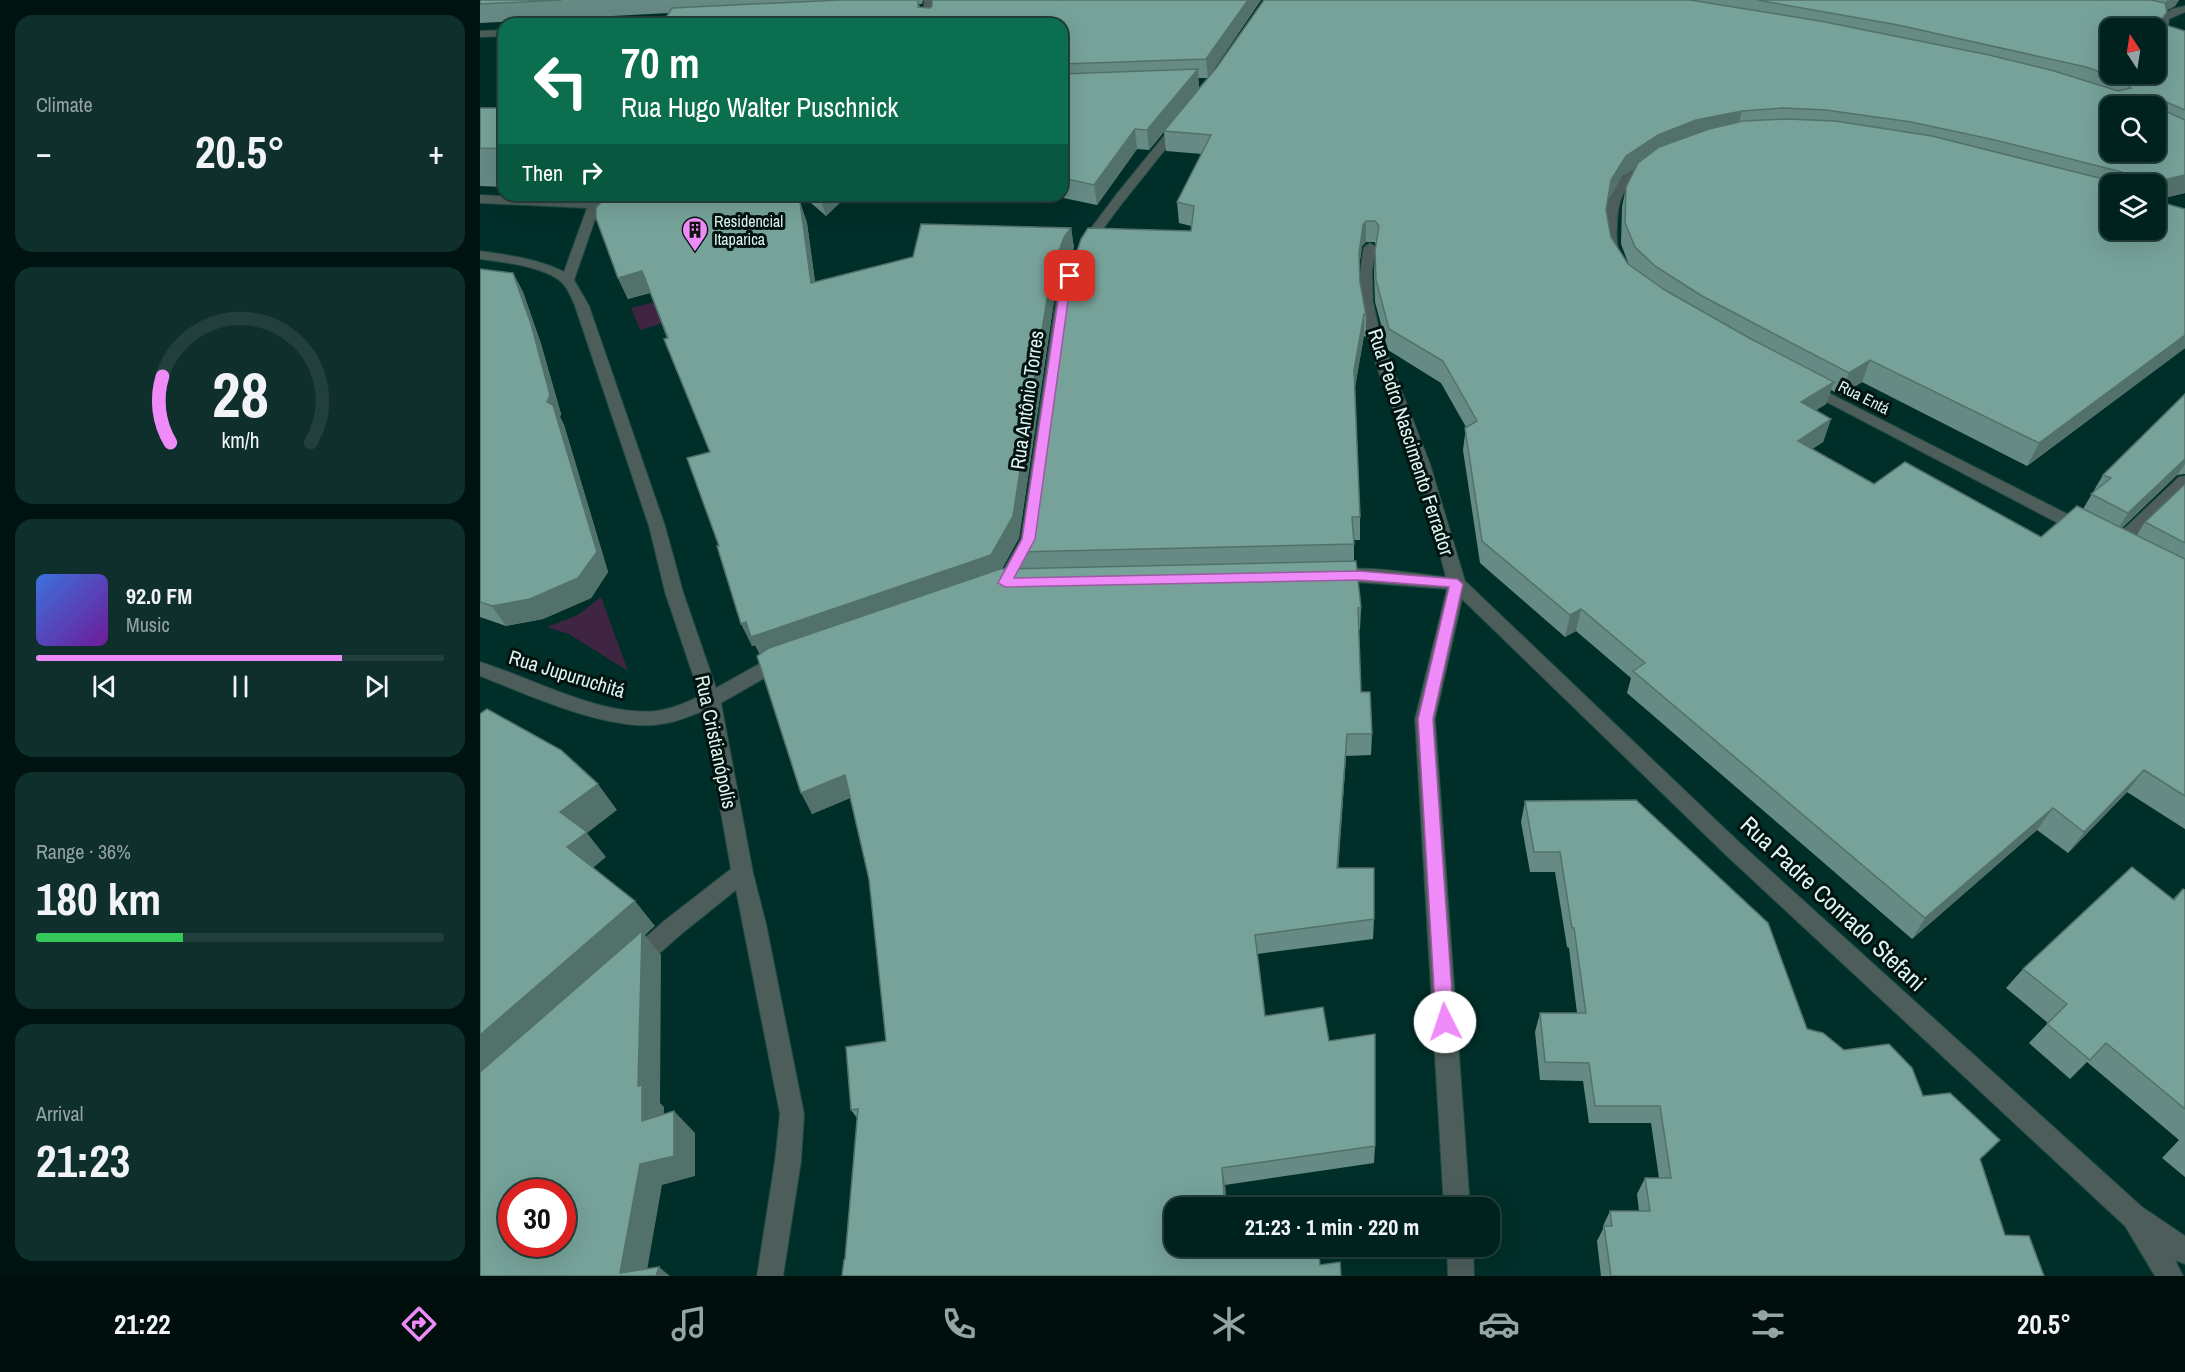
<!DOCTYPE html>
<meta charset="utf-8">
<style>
body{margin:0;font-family:"Archivo Narrow",sans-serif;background:#0e2f2b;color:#f1f3f6;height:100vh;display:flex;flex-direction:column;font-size:22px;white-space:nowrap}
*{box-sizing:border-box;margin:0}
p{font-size:20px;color:#95a4a4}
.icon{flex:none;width:33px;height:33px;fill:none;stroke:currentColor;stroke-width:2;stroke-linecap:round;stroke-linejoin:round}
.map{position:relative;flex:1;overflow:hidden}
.sheet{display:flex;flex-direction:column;gap:15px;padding:15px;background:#001310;width:480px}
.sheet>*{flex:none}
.hud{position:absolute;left:18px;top:18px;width:570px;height:183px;border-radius:18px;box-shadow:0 6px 24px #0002,0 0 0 2px #223f3c;background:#0b6e4f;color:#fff;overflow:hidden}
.needle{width:39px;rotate:348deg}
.controls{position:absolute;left:1620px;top:18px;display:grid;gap:12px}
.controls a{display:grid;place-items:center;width:66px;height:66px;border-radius:12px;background:#00221e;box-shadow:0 6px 24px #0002,0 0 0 2px #223f3c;font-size:30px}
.speed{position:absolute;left:18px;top:1179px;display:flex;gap:12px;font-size:30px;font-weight:700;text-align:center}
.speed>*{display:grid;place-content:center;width:78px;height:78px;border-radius:50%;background:#00221e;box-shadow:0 6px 24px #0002,0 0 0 2px #223f3c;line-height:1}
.speed .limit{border:9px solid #d22;background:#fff;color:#111}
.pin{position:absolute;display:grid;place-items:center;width:51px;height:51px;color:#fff;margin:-26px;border-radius:12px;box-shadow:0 3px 9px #0006}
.me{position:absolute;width:66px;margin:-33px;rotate:356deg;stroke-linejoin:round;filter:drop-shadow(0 0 4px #0008)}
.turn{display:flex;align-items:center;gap:21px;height:126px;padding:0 24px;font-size:27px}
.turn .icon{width:78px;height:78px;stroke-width:2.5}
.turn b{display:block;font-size:42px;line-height:51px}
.then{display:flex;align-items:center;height:57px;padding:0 24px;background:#0003;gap:12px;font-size:22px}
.big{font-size:45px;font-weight:800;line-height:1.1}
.sheet .card{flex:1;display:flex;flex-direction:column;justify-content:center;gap:9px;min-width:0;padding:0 21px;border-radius:18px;background:#0e2f2b}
.sheet .dial{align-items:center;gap:0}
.dial svg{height:156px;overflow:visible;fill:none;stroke:#223f3c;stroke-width:7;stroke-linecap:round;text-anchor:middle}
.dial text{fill:#f1f3f6;stroke:none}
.song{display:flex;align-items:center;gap:18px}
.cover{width:72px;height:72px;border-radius:9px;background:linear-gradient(135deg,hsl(220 70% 55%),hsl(280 70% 35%))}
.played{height:6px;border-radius:3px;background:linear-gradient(90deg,#ee8bf8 75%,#223f3c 75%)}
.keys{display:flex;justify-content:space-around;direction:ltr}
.heat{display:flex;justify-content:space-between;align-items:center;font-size:33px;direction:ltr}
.charge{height:9px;border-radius:4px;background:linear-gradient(90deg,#34c759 36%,#223f3c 0)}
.trip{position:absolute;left:684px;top:1197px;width:336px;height:60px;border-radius:18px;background:#00221e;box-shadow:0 6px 24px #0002,0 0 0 2px #223f3c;font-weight:800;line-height:60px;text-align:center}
.dock{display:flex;height:96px;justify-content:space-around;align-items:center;background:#000e0c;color:#95a4a4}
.dock .icon{width:42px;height:42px}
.dock .selected{color:#ee8bf8}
.dock b{font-size:27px;color:#f1f3f6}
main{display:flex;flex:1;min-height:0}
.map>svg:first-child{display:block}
.green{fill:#402542}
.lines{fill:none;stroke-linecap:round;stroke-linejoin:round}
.pedestrian-casing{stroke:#1f4a44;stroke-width:2}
.minor-casing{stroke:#1f4a44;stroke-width:2}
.tertiary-casing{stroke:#1f4a44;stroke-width:2}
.pedestrian{fill:#4c5d5a;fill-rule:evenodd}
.minor{fill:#4c5d5a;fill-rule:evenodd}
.tertiary{fill:#4c5d5a;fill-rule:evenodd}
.wall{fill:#658b84;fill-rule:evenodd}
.shaded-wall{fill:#53716b}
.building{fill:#76a299;stroke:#53716b;stroke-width:1.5;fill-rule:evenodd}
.route{fill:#ee8bf8;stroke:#9b5aa1;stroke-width:1.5}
.labels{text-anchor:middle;stroke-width:6;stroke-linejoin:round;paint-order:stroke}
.far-poi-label{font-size:16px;fill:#dff5f1;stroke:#031310;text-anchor:start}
.far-street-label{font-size:16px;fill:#dff5f1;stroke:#031310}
.street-label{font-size:20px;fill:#dff5f1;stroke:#031310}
.near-street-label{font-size:24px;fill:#dff5f1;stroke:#031310}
</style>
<main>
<section class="sheet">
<div class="card"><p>Climate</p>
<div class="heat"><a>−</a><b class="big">20.5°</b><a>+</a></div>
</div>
<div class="card dial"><svg viewBox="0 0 100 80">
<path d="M14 69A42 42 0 1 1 86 69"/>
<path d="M14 69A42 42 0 0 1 10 35" stroke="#ee8bf8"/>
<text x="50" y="56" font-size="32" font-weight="700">28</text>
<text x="50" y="72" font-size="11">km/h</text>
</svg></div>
<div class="card">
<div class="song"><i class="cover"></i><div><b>92.0 FM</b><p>Music</p></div></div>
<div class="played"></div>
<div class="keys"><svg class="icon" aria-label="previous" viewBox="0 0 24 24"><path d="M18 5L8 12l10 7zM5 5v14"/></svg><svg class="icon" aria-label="pause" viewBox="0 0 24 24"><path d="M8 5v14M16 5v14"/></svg><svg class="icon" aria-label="next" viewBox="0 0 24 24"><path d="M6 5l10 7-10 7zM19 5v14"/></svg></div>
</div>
<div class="card"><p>Range · 36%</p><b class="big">180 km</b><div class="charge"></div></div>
<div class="card"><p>Arrival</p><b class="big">21:23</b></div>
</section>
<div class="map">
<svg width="1705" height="1276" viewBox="0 0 1705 1276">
<rect width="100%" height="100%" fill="#002e28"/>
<g class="green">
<polygon points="175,302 183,323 160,330 151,308"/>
<polygon points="121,597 148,671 89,634 67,627 98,615"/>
</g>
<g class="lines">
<defs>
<polygon id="pedestrian" points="640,194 646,198 617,237 609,237 607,234 609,231 636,195"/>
<g id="minor">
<rect x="444" y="0" width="10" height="24"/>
<polygon points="1705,6 1705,12 1689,19 1688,27 1705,41 1705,48 1688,38 1678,27 1681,16 1692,9"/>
<polygon points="701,119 707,122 644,201 636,201 636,195 697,120"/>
<path d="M 1171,160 L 1177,163 L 1175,165 C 1147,181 1137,195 1137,227 C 1136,237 1137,247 1140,256 L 1139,259 L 1129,259 C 1124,250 1124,241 1124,231 C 1124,199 1137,169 1171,160 Z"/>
<path d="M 0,195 L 114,201 L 120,205 L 94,280 L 109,306 L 185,526 L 203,592 L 236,688 L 297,654 L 303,652 L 309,654 L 312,659 L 309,664 L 241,703 L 273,873 L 286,924 L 324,1114 L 321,1161 L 303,1276 L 277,1276 L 295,1161 L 300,1114 L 256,890 L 200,935 L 163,968 L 155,971 L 147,968 L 144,961 L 147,954 L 184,921 L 251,869 L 223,711 C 208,717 191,724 174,725 C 122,729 49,695 0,676 L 0,662 C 52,678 122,717 176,711 C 191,709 206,703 220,696 L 185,592 L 169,526 L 95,306 C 92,299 89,291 84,285 C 70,267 22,262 0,259 L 0,251 C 28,255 59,259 84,272 L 107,208 L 0,203 Z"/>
<path d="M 890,243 L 896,247 L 892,272 L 893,302 L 901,338 L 950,464 L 985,581 L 1261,844 L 1662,1207 L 1705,1236 L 1705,1264 L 1695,1260 L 1703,1276 L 1675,1276 L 1645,1226 L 1247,856 L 982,599 L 955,719 L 990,1208 L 964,1208 L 935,719 L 967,589 L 849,580 L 846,576 L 849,572 C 879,563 934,574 966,577 C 956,539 947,500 934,462 C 909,391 868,324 884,247 Z"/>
<polygon points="596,255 602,259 591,294 557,539 531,587 519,587 516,583 541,539 577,294 590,259"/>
<polygon points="1329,383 1609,525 1611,529 1609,533 1597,533 1324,390 1322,387"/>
<polygon points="1705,476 1705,490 1642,550 1630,550 1628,546 1630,542 1699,477"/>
<polygon points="967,1246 993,1246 994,1276 968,1276"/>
</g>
<g id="tertiary">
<polygon points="207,19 210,20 210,24 172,24 177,21"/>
<polygon points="24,30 24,36 0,37 0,31"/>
</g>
</defs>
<use href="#pedestrian" class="pedestrian-casing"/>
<use href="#minor" class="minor-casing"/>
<use href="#tertiary" class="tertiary-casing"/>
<use href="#pedestrian" class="pedestrian"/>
<use href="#minor" class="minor"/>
<use href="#tertiary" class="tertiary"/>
</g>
<g class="wall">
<path d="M 0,0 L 443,0 L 442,4 L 439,4 L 440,7 L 450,8 L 452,6 L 452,0 L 781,0 L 728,78 L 718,78 L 719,88 L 737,67 L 784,0 L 1699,0 L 1695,6 L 1686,10 L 1681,24 L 1705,31 L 1705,193 L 1676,200 L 1676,184 L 1630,230 L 1705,209 L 1705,348 L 1547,466 L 1382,382 L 1361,395 L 1351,390 L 1346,404 L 1336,410 L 1351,419 L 1343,442 L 1332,449 L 1394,484 L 1561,537 L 1603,509 L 1623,475 L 1705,394 L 1705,474 L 1697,475 L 1642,528 L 1657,535 L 1665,522 L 1705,484 L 1705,829 L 1647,792 L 1588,853 L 1557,830 L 1432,939 L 1147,693 L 1151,678 L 1096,631 L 1085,637 L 1000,563 L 983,450 L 986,427 L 961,383 L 908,350 L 895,302 L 894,272 L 896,244 L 894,242 L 886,242 L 882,246 L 879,268 L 880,282 L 886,315 L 886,337 L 884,336 L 875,387 L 880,517 L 880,540 L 874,540 L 874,561 L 881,608 L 880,630 L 878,630 L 881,692 L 892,734 L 891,755 L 866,756 L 858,868 L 894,919 L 893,939 L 777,954 L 785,1016 L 849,1041 L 895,1146 L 894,1163 L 745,1185 L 747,1208 L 694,1208 L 694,1246 L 750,1246 L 750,1251 L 840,1265 L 861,1276 L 365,1259 L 377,1118 L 371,1110 L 406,1041 L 389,879 L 370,798 L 332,814 L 280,654 L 275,645 L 272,646 L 239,546 L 230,452 L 170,293 L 148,299 L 138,278 L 320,202 L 327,223 L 335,282 L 591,228 L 594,248 L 588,258 L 575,294 L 539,538 L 522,569 L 539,569 L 535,552 L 711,231 L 711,226 L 699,223 L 697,202 L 722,154 L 686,151 L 684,132 L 669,150 L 657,149 L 617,205 L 569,195 L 582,195 L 582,24 L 189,13 L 0,23 ZM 1156,167 L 1146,187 L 1142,207 L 1141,244 L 1149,265 L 1131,237 L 1126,210 L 1128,200 L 1142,176 Z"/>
<polygon points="0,108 24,108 24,187 0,186"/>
<polygon points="328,195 368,195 346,216 331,203"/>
<polygon points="0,269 33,273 43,292 61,344 81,414 80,417 84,425 128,572 111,598 63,619 26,626 0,617"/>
<polygon points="1045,801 1327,1029 1443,1096 1500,1160 1525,1235 1564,1276 1121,1276 1117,1241 1123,1229 1123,1226 1130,1211 1159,1211 1157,1194 1165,1178 1179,1178 1171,1123 1109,1123 1103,1081 1060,1080 1055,1032 1060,1013 1097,1013 1089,948 1087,947 1075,872 1050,872 1041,822"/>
<polygon points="1703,889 1705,890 1705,1177 1682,1158 1699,1140 1607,1062 1590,1079 1549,1043 1568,1023 1526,988 1543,969 1693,899"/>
</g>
<g class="shaded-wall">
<polygon points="768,0 781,0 728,78 726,59"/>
<polygon points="1687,0 1699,0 1695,6 1682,13"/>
<polygon points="718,69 719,88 669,150 667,130"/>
<polygon points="1262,111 1257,131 1174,155 1142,176 1127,201 1131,180 1146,156 1178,135 1216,120"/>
<polygon points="655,129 657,149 617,205 614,185"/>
<polygon points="1705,175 1705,193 1676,200 1676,184 1666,184"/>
<polygon points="339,195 368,195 346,216"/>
<polygon points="320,202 327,223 338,304 331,283"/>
<polygon points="886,221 886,242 882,246 878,275 879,254 883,225"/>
<polygon points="591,228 594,248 588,258 575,294 539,538 517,577 282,659 275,645 272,646 261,624 571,273 584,237"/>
<polygon points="162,271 171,292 148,299 138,278"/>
<polygon points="33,273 43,292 61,344 81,414 80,417 84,425 128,572 111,598 63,619 26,626 12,606 67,402"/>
<polygon points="884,314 884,336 874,392 874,370"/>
<polygon points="1705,335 1705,348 1547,466 1559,443"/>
<polygon points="1390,360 1382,382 1361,395 1369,373"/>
<polygon points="1354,382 1346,404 1314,424 1321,402"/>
<polygon points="1351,419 1343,442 1311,463 1318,441"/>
<polygon points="1705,459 1705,464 1697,475 1634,535 1648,513"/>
<polygon points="1101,609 1096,631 1085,637 1090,615"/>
<polygon points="867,734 866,756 857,888 857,868"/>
<polygon points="1664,770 1647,792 1588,853 1604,832"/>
<polygon points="365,775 375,796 332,814 321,793"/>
<polygon points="118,784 137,810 107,833 126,857 108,872 87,847 80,812"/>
<polygon points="1573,808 1557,830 1432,939 1445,918"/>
<polygon points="155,901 175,926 165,935 181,955 180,1103 184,1107 183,1142 0,1080 0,1035"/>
<polygon points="194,1111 215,1133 215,1176 182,1185 166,1276 140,1273 160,1164"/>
<polygon points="742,1168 745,1185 747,1208 745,1208"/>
<polygon points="179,1267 190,1276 176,1276"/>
</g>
<g class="building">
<polygon points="0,0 82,0 0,4"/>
<polygon points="360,0 438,0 438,7 450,8 452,6 452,0 768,0 726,59 582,64 582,24 182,24 192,8"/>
<path d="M 784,0 L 1210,0 L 1340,21 L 1509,55 L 1574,71 L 1638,91 L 1651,88 L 1643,80 L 1606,67 L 1418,25 L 1277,0 L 1671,0 L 1685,3 L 1687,12 L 1679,23 L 1705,31 L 1705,110 L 1684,101 L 1685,111 L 1705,120 L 1705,175 L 1666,184 L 1630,184 L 1630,230 L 1676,230 L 1676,201 L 1705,209 L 1705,335 L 1559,443 L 1390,360 L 1369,373 L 1222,296 L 1175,266 L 1155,247 L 1145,223 L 1146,187 L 1158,163 L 1179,147 L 1229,129 L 1263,121 L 1308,119 L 1355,121 L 1452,136 L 1639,183 L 1642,180 L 1642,172 L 1515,140 L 1431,122 L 1346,110 L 1302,108 L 1262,111 L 1216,120 L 1178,135 L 1146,156 L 1131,180 L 1126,210 L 1131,237 L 1148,264 L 1185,290 L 1271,339 L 1354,382 L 1321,402 L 1351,419 L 1318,441 L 1394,484 L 1425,462 L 1561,537 L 1597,506 L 1705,559 L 1705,796 L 1664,770 L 1604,832 L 1573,808 L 1445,918 L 1153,671 L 1165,663 L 1101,609 L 1090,615 L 1002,541 L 985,428 L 997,421 L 963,361 L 909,329 L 896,280 L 895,251 L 899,226 L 895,221 L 886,221 L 883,225 L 879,254 L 880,282 L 886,315 L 884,314 L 874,370 L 880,517 L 872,517 L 874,544 L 535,552 L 554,517 L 590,273 L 601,239 L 608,228 L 711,231 L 714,206 L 697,202 L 731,135 L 684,131 L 737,67 ZM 1630,28 L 1676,28 L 1676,74 L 1630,74 ZM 1630,106 L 1676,106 L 1676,152 L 1630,152 Z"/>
<polygon points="718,69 667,130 655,129 614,185 582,178 582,74"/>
<polygon points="0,108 24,108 24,149 0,148"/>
<polygon points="127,195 320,202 331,283 433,257 441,224 591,228 584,237 571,273 533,516 511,555 271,637 266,622 261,624 237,546 239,546 207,458 230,452 184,339 188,338 162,271 138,278 116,218 116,208"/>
<polygon points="0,269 33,273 51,324 70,395 67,402 73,405 117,552 98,578 50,599 12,606 0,602"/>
<polygon points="1705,394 1705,459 1648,513 1611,494 1631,478 1623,475"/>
<polygon points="1705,484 1705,543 1665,522"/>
<polygon points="876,561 881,608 878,608 881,692 890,692 892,734 867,734 857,868 894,868 894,919 775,935 785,1016 843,1007 849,1041 895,1034 895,1146 742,1168 745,1208 694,1208 694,1246 748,1246 749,1251 778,1246 838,1246 840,1265 860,1262 861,1276 362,1276 364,1260 365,1259 378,1109 371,1110 366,1047 406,1041 389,879 365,775 321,793 277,656 289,648 520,569"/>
<polygon points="7,709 81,750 118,784 80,812 107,832 87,847 155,901 0,1035 0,714"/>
<polygon points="1156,800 1288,923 1327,1029 1343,1033 1364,1050 1409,1044 1432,1068 1443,1096 1470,1093 1520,1140 1500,1159 1525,1235 1549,1236 1564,1276 1131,1276 1124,1226 1132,1226 1130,1211 1170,1211 1165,1178 1191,1178 1180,1106 1115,1106 1109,1063 1065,1062 1060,1013 1106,1013 1094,928 1092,928 1080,852 1054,852 1045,801"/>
<polygon points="1652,867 1694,900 1703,889 1705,890 1705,1109 1626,1043 1610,1060 1567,1024 1587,1004 1543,969"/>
<path d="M 162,931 L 158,1086 L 162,1085 L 162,1121 L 194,1111 L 194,1156 L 160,1164 L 140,1273 L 179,1267 L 176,1276 L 0,1276 L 0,1072 ZM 32,1192 L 82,1192 L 82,1244 L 32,1244 Z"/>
</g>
<polygon class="route" points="590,273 595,276 589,294 555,539 534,578 879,571 977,579 983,584 953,719 974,1022 971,1027 965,1030 959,1027 956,1022 938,719 969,587 879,580 525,587 518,583 542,539 579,294 585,276"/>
<defs>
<symbol id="building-pin" viewBox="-11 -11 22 30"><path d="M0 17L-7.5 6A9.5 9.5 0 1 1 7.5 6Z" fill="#ee8bf8" stroke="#031310"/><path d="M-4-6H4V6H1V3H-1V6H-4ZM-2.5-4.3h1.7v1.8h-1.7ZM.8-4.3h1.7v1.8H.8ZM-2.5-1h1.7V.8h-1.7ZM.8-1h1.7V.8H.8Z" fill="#111"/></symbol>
</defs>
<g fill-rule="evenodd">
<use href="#building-pin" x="200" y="215" width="30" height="40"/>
</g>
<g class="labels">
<g class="far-poi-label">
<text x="234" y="227">Residencial<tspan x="234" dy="18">Itaparica</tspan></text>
</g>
<g class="far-street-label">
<text transform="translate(1384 397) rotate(27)" y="6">Rua Entá</text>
</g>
<g class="street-label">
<text transform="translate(547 400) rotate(-82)" y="7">Rua Antônio Torres</text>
<text transform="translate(931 442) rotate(72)" y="7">Rua Pedro Nascimento Ferrador</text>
<text transform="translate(87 674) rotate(17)" y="7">Rua Jupuruchitá</text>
<text transform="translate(236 742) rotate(78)" y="7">Rua Cristianópolis</text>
</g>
<g class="near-street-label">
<text transform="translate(1353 904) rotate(43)" y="8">Rua Padre Conrado Stefani</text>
</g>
</g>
</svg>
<div class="controls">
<a><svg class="needle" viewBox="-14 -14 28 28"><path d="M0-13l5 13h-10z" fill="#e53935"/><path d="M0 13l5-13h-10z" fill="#95a4a4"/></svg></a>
<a><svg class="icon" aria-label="search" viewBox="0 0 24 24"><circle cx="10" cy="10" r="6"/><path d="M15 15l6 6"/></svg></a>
<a><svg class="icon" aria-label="layers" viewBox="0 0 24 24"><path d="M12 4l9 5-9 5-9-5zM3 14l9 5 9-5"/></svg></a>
</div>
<div class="speed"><div class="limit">30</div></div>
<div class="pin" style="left:590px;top:276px;background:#d93025"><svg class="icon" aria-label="arrive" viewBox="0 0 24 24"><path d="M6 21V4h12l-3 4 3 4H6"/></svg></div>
<svg class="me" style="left:965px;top:1022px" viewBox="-20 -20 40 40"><circle r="19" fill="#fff"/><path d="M0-13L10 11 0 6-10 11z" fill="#ee8bf8"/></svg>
<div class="trip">21:23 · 1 min · 220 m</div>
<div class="hud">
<div class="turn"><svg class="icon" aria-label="left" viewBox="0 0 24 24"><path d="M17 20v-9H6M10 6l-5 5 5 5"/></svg><div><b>70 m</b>Rua Hugo Walter Puschnick</div></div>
<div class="then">Then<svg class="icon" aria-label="right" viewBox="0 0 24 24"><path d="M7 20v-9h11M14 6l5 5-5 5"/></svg></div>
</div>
</div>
</main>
<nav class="dock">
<b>21:22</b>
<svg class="icon selected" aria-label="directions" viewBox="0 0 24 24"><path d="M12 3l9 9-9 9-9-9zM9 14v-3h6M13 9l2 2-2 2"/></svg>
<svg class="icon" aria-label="music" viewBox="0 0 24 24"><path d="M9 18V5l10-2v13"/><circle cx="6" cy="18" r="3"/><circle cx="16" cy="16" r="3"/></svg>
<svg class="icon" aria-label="phone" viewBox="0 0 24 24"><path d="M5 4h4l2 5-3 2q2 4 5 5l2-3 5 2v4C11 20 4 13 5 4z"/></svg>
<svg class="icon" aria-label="climate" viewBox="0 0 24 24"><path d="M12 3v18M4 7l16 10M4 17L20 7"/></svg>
<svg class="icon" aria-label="car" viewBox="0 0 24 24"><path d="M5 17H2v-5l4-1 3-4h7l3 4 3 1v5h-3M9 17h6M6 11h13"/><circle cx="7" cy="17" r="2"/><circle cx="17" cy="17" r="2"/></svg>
<svg class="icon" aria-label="filters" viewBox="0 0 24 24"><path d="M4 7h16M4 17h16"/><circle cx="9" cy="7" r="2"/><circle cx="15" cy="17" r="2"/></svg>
<b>20.5°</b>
</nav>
